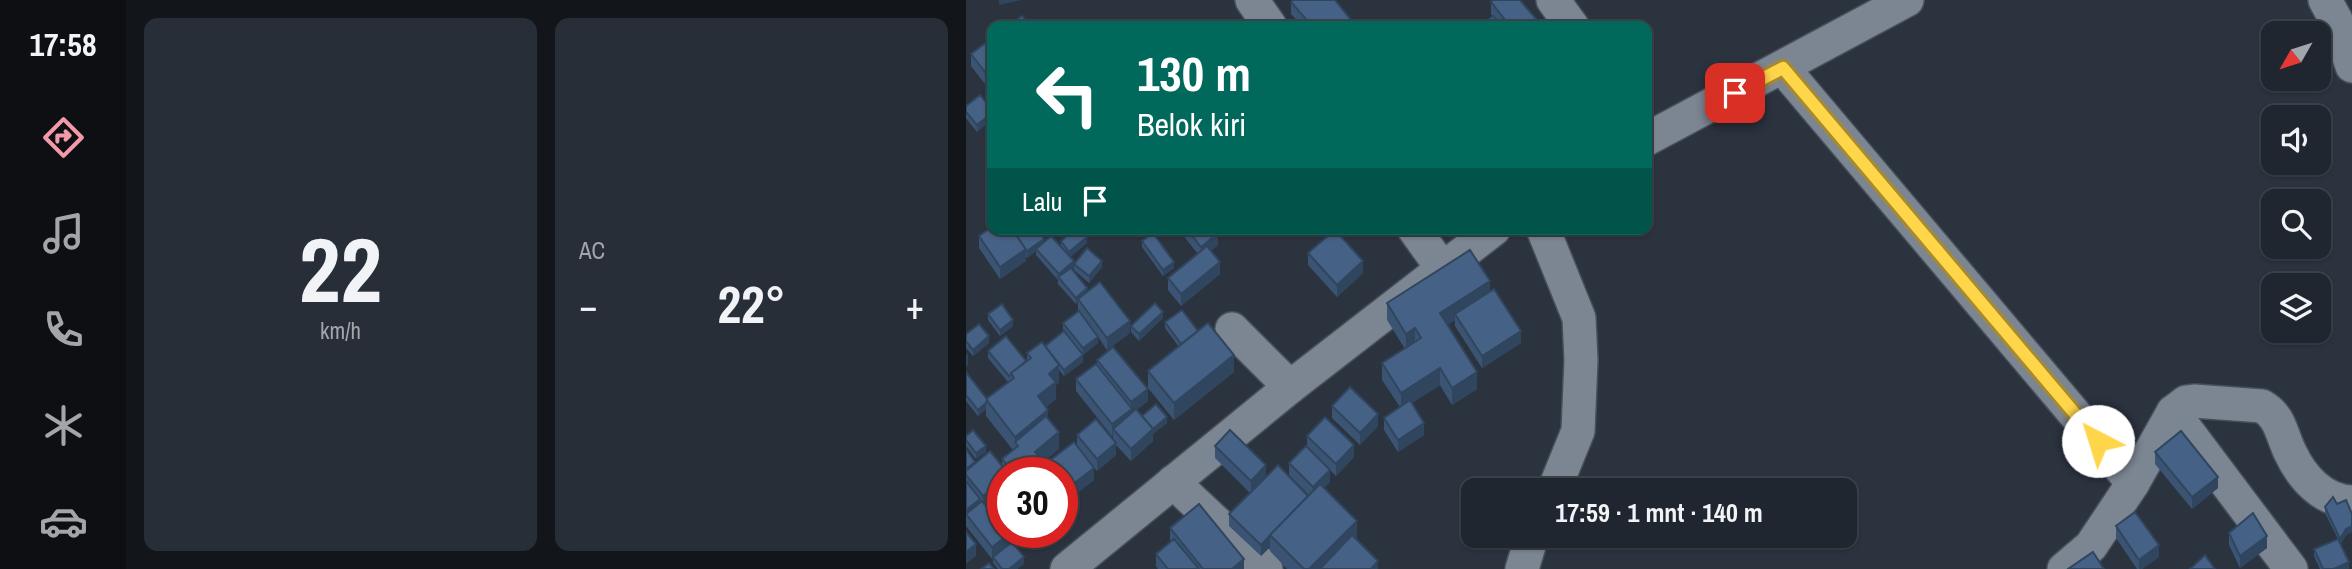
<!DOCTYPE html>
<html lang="id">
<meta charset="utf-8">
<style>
body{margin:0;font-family:"Archivo Narrow",sans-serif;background:#282e37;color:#f1f3f6;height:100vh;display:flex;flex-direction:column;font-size:26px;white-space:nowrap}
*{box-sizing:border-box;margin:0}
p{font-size:23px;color:#a2a5aa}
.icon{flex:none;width:38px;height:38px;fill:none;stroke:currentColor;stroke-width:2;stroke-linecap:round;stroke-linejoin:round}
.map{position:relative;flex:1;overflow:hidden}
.panel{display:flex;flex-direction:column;gap:18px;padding:18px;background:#12151a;width:840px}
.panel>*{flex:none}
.banner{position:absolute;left:21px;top:21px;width:665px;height:214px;border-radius:14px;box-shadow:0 2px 5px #0004,0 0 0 2px #3d434b;background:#00695c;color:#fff;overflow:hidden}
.needle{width:46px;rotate:231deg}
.controls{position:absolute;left:1295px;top:21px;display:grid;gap:14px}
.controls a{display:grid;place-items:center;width:70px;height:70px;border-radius:14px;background:#20262f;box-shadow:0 2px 5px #0004,0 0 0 2px #3d434b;font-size:35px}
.speed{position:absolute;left:21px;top:457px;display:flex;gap:14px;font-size:35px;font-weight:700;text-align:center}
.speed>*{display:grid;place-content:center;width:91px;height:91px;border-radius:50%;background:#20262f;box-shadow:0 2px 5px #0004,0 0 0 2px #3d434b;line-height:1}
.speed .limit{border:10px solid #d22;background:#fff;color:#111}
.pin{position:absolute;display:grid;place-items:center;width:60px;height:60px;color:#fff;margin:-30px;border-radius:14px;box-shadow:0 4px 10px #0006}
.me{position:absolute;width:77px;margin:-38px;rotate:320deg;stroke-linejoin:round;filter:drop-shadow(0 0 5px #0008)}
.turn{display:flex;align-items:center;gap:24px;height:147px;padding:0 35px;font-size:32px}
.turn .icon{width:91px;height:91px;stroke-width:2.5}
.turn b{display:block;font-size:49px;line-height:60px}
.then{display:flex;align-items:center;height:66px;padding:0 35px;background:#0003;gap:14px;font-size:26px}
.big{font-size:52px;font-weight:800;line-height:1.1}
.panel .tile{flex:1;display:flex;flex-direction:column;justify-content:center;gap:10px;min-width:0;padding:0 24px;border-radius:14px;background:#282e37}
.panel .dial{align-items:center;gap:0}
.dial b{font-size:91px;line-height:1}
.heat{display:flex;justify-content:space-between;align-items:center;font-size:38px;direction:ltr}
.panel .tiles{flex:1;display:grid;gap:18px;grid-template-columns:repeat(2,1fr)}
.trip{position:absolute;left:495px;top:478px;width:396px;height:70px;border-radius:14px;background:#20262f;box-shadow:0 2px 5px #0004,0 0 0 2px #3d434b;font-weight:800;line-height:70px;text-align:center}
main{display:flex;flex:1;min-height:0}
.tabs{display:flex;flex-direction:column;width:126px;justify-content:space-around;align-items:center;background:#0d0f13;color:#a2a5aa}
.tabs .icon{width:49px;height:49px}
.tabs .on{color:#f39aa9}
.tabs b{font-size:32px;color:#f1f3f6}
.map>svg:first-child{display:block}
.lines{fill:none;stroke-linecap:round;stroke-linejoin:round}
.minor-casing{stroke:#484f59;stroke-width:36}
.minor{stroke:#7c8693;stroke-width:33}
.wall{fill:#3b5473}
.shaded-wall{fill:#30455e}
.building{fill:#456286;stroke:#30455e;stroke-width:2}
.route-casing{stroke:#a68a30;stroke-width:18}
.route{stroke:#ffd54a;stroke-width:12}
</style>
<main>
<nav class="tabs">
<b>17:58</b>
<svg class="icon on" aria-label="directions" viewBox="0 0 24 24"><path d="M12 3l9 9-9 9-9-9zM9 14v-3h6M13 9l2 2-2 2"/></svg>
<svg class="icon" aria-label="music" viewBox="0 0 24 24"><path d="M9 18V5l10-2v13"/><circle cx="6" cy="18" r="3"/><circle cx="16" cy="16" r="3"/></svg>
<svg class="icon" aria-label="phone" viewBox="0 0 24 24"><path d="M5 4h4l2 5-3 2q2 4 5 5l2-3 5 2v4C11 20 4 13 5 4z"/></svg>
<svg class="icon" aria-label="climate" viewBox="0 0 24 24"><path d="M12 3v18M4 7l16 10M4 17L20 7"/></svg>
<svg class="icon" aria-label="car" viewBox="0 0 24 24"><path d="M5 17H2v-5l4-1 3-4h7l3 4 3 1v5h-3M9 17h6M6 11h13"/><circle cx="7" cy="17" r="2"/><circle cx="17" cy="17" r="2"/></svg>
</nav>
<section class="panel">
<div class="tiles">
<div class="tile dial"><b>22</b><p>km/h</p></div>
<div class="tile"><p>AC</p>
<div class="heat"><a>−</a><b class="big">22°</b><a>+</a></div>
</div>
</div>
</section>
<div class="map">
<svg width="1386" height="569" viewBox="0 0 1386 569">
<rect width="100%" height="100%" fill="#2b333f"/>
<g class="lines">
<defs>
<g id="minor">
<polyline points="286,0 304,26"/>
<polyline points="587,0 606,26"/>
<polyline points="1359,0 1370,20 1386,66"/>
<polyline points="817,68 1167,483"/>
<polyline points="681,139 941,0"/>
<polyline points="448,229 476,268"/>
<polyline points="577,229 613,318 615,360 612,431 588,490"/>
<polyline points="266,329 324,387"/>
<polyline points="1207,412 1325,569"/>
<polyline points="207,482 300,569"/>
<polyline points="101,569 324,387 528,229"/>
<polyline points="556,569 566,536"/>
<path d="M 1098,569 L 1125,546 L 1167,483 L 1207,412 L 1220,402 L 1228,401 L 1296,406 C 1315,417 1315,434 1324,452 C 1336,478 1357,501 1386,502"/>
</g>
</defs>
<use href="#minor" class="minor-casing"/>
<use href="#minor" class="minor"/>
</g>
<g class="wall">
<polygon points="325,2 385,26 336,26 325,14"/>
<polygon points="525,2 576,26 514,26 526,16 525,14"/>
<polygon points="26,38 26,93 5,66 5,54"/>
<polygon points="0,106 26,110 26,119 11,132 0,118"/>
<polygon points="212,229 249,229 252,245 244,251 254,274 215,306 202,290 202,278 232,254"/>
<polygon points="13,236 78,242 95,246 95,241 121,243 104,257 108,267 106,269 121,292 164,333 141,350 132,337 132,343 117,355 97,329 97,323 112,311 112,302 110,304 92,284 92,280 70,255 70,251 61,258 60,256 60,261 34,279 13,248"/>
<polygon points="176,241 208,268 197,276 176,247"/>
<polygon points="342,253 397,273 371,297 342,265"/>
<polygon points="108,264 136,267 123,283 108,270"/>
<polygon points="524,291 555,343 516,368 489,326 489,320 481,325 511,389 486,405 474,385 446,403 458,435 432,452 418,430 418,418 434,407 416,380 416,363 439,349 421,320 421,303"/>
<polygon points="22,314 47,326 34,336 22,320"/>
<polygon points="197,318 173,341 165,332 165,326"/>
<polygon points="199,322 232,331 268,372 208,420 182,388 182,371 213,347 199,328"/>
<polygon points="0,334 23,343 7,356 0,348"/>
<polygon points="79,346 117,362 98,376 93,370 93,382 90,385 90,399 80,407 82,418 93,449 77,462 82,468 82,462 111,446 111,435 147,439 147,436 146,436 110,391 110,379 131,365 131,360 182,401 170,410 176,416 201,423 187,434 187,441 165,461 150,445 150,455 131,471 127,467 128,480 102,500 96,492 96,472 37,472 37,532 56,532 43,542 42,540 42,545 58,564 51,569 32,569 27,563 27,558 26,559 0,526 0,449 9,463 36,466 36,459 47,450 20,416 20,409 12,416 0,401 0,372 21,399 42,382 22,358 22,351 60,361 61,360 61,353"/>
<polygon points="366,406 412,426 394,445 366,418"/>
<polygon points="0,436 20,452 10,459 0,446"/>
<polygon points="341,436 388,457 370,476 355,461 364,482 358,488 391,538 390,539 412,569 321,569 304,551 304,547 295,556 263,526 263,514 284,493 249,458 249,446 300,477 342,496 343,495 323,475 323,463 341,448"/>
<polygon points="1189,452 1252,488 1226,509 1189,464"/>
<polygon points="1371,504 1386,514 1386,532 1380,535 1375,544 1383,569 1354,569 1348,556 1348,549 1372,539 1359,513 1359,507"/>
<polygon points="1150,526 1193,557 1176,569 1171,569 1150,538"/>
<polygon points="204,528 278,569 192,569 190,566 190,554 205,541 204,540"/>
<polygon points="1263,533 1301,548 1274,568 1263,545"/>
</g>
<g class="shaded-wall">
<polygon points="33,0 55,0 33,5"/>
<polygon points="385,20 385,26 377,26"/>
<polygon points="26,113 26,119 11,132 11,125"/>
<polygon points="252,233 252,245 235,259 235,247"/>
<polygon points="121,237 121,243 103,258 103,252"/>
<polygon points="78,239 78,245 70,249 70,251 61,258 61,251"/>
<polygon points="60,249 60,261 34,279 34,267"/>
<polygon points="108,261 108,267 94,279 93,274"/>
<polygon points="136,261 136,267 123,283 123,276"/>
<polygon points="397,261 397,273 371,297 371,285"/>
<polygon points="208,262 208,268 197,276 197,270"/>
<polygon points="254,262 254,274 215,306 215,294"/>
<polygon points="524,281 524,298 489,314 489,320 474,329 474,313"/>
<polygon points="121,288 121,294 112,299 112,302 110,304 110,298"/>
<polygon points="197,312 197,318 173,341 173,334"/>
<polygon points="47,320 47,326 34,336 34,330"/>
<polygon points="164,321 164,333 141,350 141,338"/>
<polygon points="449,328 449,345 440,350 440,334"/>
<polygon points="555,331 555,343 516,368 516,356"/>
<polygon points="23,336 23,343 7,356 7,350"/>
<polygon points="132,337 132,343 117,355 117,348"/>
<polygon points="2,353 2,365 0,367 0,355"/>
<polygon points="117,355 117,362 98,376 98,370"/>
<polygon points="268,355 268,372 208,420 208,403"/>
<polygon points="93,365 93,382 90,385 90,399 72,413 72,396 83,374"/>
<polygon points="474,368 474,385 435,410 435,393"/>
<polygon points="511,372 511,389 486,405 486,388"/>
<polygon points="182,389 182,401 147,429 147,436 146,436 146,424 165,409 165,402"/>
<polygon points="20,403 20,409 12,416 12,410"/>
<polygon points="82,410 82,426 52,446 49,442 49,437"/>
<polygon points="412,414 412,426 394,445 394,433"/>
<polygon points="201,417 201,423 187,434 187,441 165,461 165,449 186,429"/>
<polygon points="458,423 458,435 432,452 432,440"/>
<polygon points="93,432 93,449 69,469 69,452"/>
<polygon points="150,443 150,455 131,471 131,459"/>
<polygon points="388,445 388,457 370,476 370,464"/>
<polygon points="20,446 20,452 10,459 10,453"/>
<polygon points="300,465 300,477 285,493 285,481"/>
<polygon points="128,468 128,480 102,500 102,488"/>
<polygon points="364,470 364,482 347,499 347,487"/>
<polygon points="1252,477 1252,488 1226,509 1226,497"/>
<polygon points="37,479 37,491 20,496 20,505 17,508 17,496"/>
<polygon points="14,499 14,511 0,514 0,510"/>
<polygon points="391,521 391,538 360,569 343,569"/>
<polygon points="1386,526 1386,532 1380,535 1374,545 1374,539 1380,529"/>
<polygon points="43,532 56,532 43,542"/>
<polygon points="42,535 42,547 26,559 26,547"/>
<polygon points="304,535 304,547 295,556 295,545"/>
<polygon points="1301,536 1301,548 1274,568 1274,556"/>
<polygon points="10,544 10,556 0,564 0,552"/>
<polygon points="1193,545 1193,557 1176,569 1173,569 1173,560"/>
<polygon points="58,557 58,564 51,569 43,569"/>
<polygon points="278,559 278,569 266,569"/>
<polygon points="412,561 412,569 405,569"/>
<polygon points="1383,562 1383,569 1368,569"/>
</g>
<g class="building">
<polygon points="327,0 369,0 385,20 377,26 346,26 325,2"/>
<polygon points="527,0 554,0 576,26 544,26 525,2"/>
<polygon points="56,16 64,26 42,26"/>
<polygon points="527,16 536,26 514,26"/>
<polygon points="26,38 26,81 5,54"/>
<polygon points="14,95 26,110 26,113 11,125 0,112 0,106"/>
<polygon points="26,227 26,229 46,229 60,249 34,267 13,236"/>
<polygon points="47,229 71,229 78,239 61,251 47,230"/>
<polygon points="109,229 115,229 121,237 103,252 95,241"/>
<polygon points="221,229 249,229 252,233 235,247"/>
<polygon points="369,230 397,261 371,285 342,253"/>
<polygon points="187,233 208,262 197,270 176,241"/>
<polygon points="85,236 108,261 93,274 70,249"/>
<polygon points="241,246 254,262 215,294 202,278"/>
<polygon points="121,248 136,261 123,276 108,264"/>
<polygon points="504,250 524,281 474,313 511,372 486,388 474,368 435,393 416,363 455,338 449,328 440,334 421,303"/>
<polygon points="105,268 121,288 110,298 92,277"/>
<polygon points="134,282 164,321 141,338 112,299"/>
<polygon points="528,289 555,331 516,356 489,314"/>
<polygon points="189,303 197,312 173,334 165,326"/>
<polygon points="36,304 47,320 34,330 22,314"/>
<polygon points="216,310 232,331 215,344 199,322"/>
<polygon points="113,311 132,337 117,348 97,323"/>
<polygon points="242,323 268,355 208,403 182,371"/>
<polygon points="13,324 23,336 7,350 0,341 0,334"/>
<polygon points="98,331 117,355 98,370 79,346"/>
<polygon points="40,336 60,361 43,376 22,351"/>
<polygon points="76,342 93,365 83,374 90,382 72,396 82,410 49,437 20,399 48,378 45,373 65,358 61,353"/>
<polygon points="147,347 182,389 165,402 131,360"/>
<polygon points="130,364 166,409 146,424 110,379"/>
<polygon points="0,372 21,399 20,403 12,410 0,395"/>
<polygon points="384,387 412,414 394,433 366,406"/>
<polygon points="444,400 458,423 432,440 418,418"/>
<polygon points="190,404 201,417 187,429 176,416"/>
<polygon points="170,409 187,429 165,449 147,429"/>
<polygon points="80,416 93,432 69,452 85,472 47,472 36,459 52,446 49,442"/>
<polygon points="359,417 388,445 370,464 341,436"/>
<polygon points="130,419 150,443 131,459 111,435"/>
<polygon points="7,430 20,446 10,453 0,440 0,436"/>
<polygon points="264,430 300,465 285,481 249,446"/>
<polygon points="1215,431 1252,477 1226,497 1189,452"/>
<polygon points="108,442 128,468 102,488 96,480 96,472 90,472 82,462"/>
<polygon points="340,446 364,470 347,487 323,463"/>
<polygon points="0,449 9,462 0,469"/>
<polygon points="24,451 41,472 37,472 37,479 17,496 0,475 0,471"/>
<polygon points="312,465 342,496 295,545 263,514"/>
<polygon points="0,481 14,499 0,510"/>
<polygon points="37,482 37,517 20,496"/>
<polygon points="354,484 391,521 343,569 338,569 304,535"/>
<polygon points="1367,497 1371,504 1380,500 1386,514 1386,526 1380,529 1374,539 1359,507"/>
<polygon points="16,501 37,528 37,532 40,532 42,535 26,547 0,514"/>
<polygon points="233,504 278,559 266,569 237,569 204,528"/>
<polygon points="1169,512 1193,545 1173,560 1150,526"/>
<polygon points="1287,513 1301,536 1274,556 1263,533"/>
<polygon points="0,532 10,544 0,552"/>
<polygon points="386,535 412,561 405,569 354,569"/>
<polygon points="208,539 233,569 202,569 190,554"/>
<polygon points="1372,539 1383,562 1368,569 1357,569 1348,549"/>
<polygon points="46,542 58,557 43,569 36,569 27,557"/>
<polygon points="1127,552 1138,569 1102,569"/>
<polygon points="1239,555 1249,569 1224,569"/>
<polygon points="23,563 28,569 15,569"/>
</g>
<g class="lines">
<defs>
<polyline id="route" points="769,93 817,68 1132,441"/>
</defs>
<use href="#route" class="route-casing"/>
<use href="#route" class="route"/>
</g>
</svg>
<div class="controls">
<a><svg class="needle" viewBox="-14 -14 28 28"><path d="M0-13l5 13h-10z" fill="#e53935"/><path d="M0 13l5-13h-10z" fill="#a2a5aa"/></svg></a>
<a><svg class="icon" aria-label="sound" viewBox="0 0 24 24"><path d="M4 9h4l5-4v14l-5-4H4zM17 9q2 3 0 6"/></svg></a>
<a><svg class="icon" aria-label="search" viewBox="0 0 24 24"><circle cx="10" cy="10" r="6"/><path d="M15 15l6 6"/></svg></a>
<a><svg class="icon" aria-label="layers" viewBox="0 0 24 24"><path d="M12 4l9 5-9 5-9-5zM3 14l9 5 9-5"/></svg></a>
</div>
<div class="speed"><div class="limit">30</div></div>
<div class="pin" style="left:769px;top:93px;background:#d93025"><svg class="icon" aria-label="arrive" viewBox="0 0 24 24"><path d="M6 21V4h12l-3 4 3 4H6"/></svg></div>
<svg class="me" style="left:1132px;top:441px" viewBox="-20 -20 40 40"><circle r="19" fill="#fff"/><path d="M0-13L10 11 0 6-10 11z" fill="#ffd54a"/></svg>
<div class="trip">17:59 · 1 mnt · 140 m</div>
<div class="banner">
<div class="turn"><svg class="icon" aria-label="left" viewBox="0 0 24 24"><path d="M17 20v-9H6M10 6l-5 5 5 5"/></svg><div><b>130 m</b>Belok kiri</div></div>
<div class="then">Lalu<svg class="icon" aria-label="arrive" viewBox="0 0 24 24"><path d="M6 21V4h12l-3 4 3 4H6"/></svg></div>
</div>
</div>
</main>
